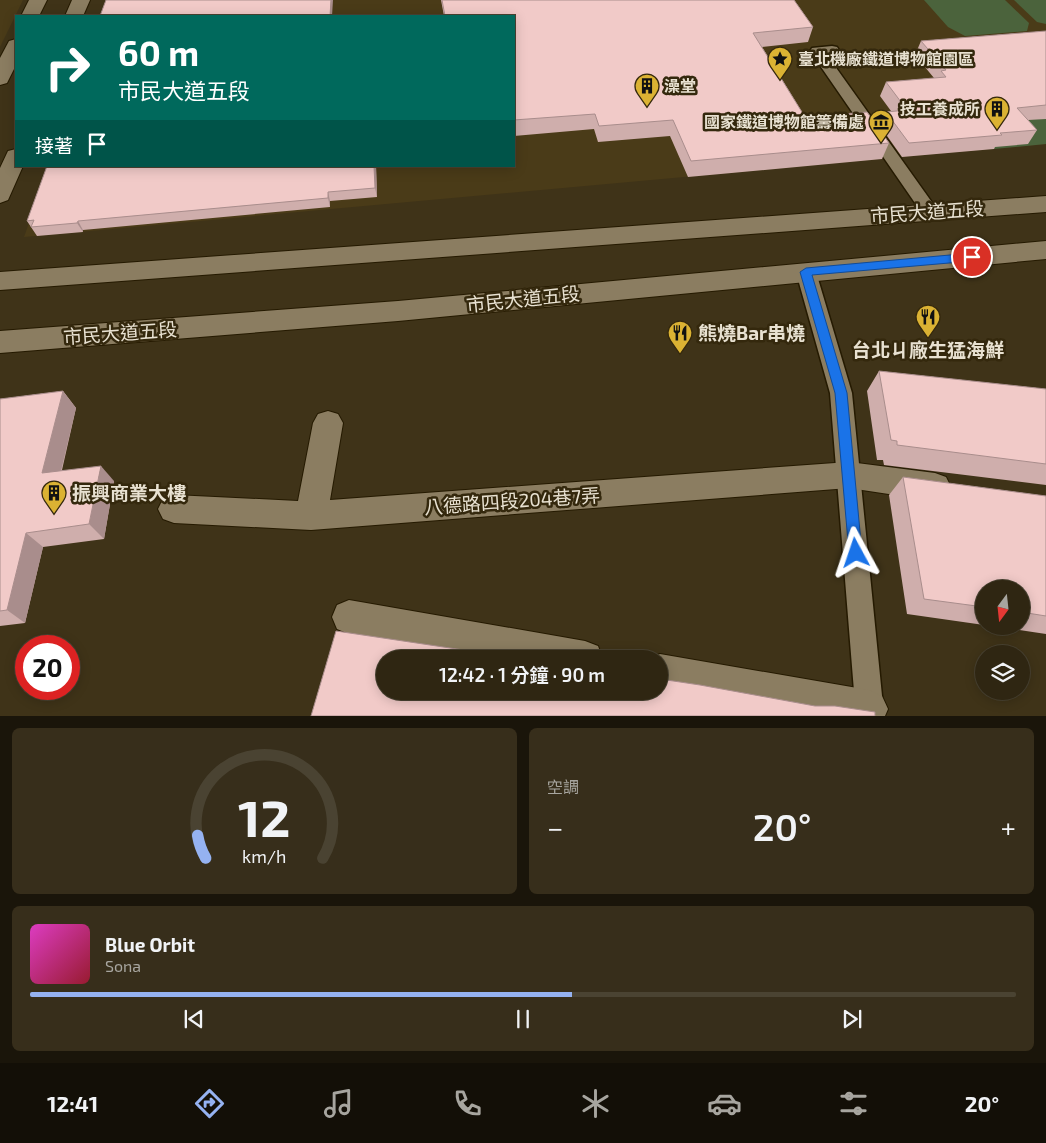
<!DOCTYPE html>
<html lang="zh-TW">
<meta charset="utf-8">
<style>
body{margin:0;font-family:"Exo 2","Noto Sans TC",sans-serif;background:#372e1b;color:#f1f3f6;height:100vh;display:flex;flex-direction:column;font-size:19px;white-space:nowrap}
*{box-sizing:border-box;margin:0}
p{font-size:16px;color:#a7a59f}
.icon{flex:none;width:28px;height:28px;fill:none;stroke:currentColor;stroke-width:2;stroke-linecap:round;stroke-linejoin:round}
.map{position:relative;height:716px;overflow:hidden}
.panel{display:flex;flex-direction:column;gap:12px;padding:12px;background:#1a150a;flex:1}
.panel>*{flex:none}
.banner{position:absolute;left:15px;top:15px;width:500px;height:152px;border-radius:0px;box-shadow:0 2px 12px #0003,0 0 0 1px #4a4332;background:#00695c;color:#fff;overflow:hidden}
.needle{width:32px;rotate:195deg}
.tools{position:absolute;left:975px;top:580px;display:grid;gap:10px}
.tools a{display:grid;place-items:center;width:55px;height:55px;border-radius:50%;background:#2f2612;box-shadow:0 2px 12px #0003,0 0 0 1px #4a4332;font-size:25px}
.speed{position:absolute;left:15px;top:635px;display:flex;gap:10px;font-size:25px;font-weight:700;text-align:center}
.speed>*{display:grid;place-content:center;width:65px;height:65px;border-radius:50%;background:#2f2612;box-shadow:0 2px 12px #0003,0 0 0 1px #4a4332;line-height:1}
.speed .limit{border:8px solid #d22;background:#fff;color:#111}
.pin{position:absolute;display:grid;place-items:center;width:42px;height:42px;color:#fff;margin:-21px;border:2px solid #fff;border-radius:50%;box-shadow:0 1px 5px #0007}
.me{position:absolute;width:55px;margin:-28px;rotate:355deg;stroke-linejoin:round;filter:drop-shadow(0 0 4px #0008)}
.turn{display:flex;align-items:center;gap:18px;height:105px;padding:0 20px;font-size:22px}
.turn .icon{width:65px;height:65px;stroke-width:2.5}
.turn b{display:block;font-size:35px;line-height:42px}
.then{display:flex;align-items:center;height:48px;padding:0 20px;background:#0003;gap:10px;font-size:19px}
.big{font-size:38px;font-weight:600;line-height:1.1}
.panel .card{flex:1;display:flex;flex-direction:column;justify-content:center;gap:8px;min-width:0;padding:0 18px;border-radius:8px;background:#372e1b}
.panel .dial{align-items:center;gap:0}
.dial svg{height:130px;overflow:visible;fill:none;stroke:#4a4332;stroke-width:7;stroke-linecap:round;text-anchor:middle}
.dial text{fill:#f1f3f6;stroke:none}
.song{display:flex;align-items:center;gap:15px}
.cover{width:60px;height:60px;border-radius:8px;background:linear-gradient(135deg,hsl(310 70% 55%),hsl(350 70% 35%))}
.played{height:5px;border-radius:2px;background:linear-gradient(90deg,#95b2f1 55%,#4a4332 55%)}
.keys{display:flex;justify-content:space-around;direction:ltr}
.heat{display:flex;justify-content:space-between;align-items:center;font-size:28px;direction:ltr}
.panel .tiles{flex:1;display:grid;gap:12px;grid-template-columns:1fr 1fr}
.card:last-child{grid-column:span 2}
.trip{position:absolute;left:376px;top:650px;width:292px;height:50px;border-radius:25px;background:#2f2612;box-shadow:0 2px 12px #0003,0 0 0 1px #4a4332;font-weight:600;line-height:50px;text-align:center}
.dock{display:flex;height:80px;justify-content:space-around;align-items:center;background:#130f07;color:#a7a59f}
.dock .icon{width:35px;height:35px}
.dock .selected{color:#95b2f1}
.dock b{font-size:22px;color:#f1f3f6}
.map>svg:first-child{display:block}
.built{fill:#4a3b18}
.green{fill:#4b633c}
.lines{fill:none;stroke-linecap:round;stroke-linejoin:round}
.lane-casing{stroke:#251a01;stroke-width:3}
.street-casing{stroke:#251a01;stroke-width:2}
.secondary-casing{stroke:#251a01;stroke-width:2}
.lane{fill:#8b7d61;fill-rule:evenodd}
.street{fill:#8b7d61;fill-rule:evenodd}
.secondary{fill:#8b7d61;fill-rule:evenodd}
.wall{fill:#cfaeac}
.shaded-wall{fill:#a98d8c}
.building{fill:#f1cac8;stroke:#a98d8c}
.route{fill:#1a73e8;stroke:#114b97}
.labels{text-anchor:middle;stroke-width:5;stroke-linejoin:round;paint-order:stroke}
.far-poi-label{font-size:16px;font-weight:bold;fill:#e8e1d1;stroke:#34280d;text-anchor:start}
.street-label{font-size:19px;fill:#e8e1d1;stroke:#34280d}
.poi-label{font-size:19px;font-weight:bold;fill:#e8e1d1;stroke:#34280d;text-anchor:start}
</style>
<div class="map">
<svg width="1046" height="716" viewBox="0 0 1046 716">
<rect width="100%" height="100%" fill="#3f3318"/>
<g class="built">
<polygon points="0,0 23,0 0,47"/>
<polygon points="109,0 1046,0 1046,144 24,237 49,166 514,166 514,16 103,16"/>
</g>
<g class="green">
<polygon points="924,0 1005,0 1029,23 1027,31 965,36 948,27"/>
<polygon points="1014,0 1046,0 1046,24 1037,22"/>
<polygon points="1046,112 1046,144 994,149 992,147 1004,116"/>
</g>
<g class="lines">
<defs>
<g id="lane">
<polygon points="832,46 837,47 839,50 837,53 827,55 936,208 939,212 936,216 930,218 924,216 810,51 812,48"/>
<polygon points="806,265 813,267 816,272 852,393 884,716 856,716 830,393 796,272 799,267"/>
</g>
<g id="street">
<polygon points="328,411 338,414 343,423 330,500 849,462 935,473 946,477 951,487 946,497 935,501 849,488 311,530 174,523 163,519 158,509 163,499 174,495 298,501 313,423 318,414"/>
<polygon points="349,600 585,641 598,646 603,659 485,659 349,634 337,629 332,617 337,605"/>
<polygon points="660,654 869,690 882,696 888,709 885,716 802,716 660,690 660,659 648,659"/>
</g>
<g id="secondary">
<polygon points="29,0 47,0 39,16 21,16"/>
<polygon points="72,0 90,0 83,16 65,16"/>
<polygon points="16,39 16,65 7,83 0,85 0,58 9,41"/>
<polygon points="16,149 16,166 23,166 8,200 0,203 0,168 8,151"/>
<polygon points="1046,196 1046,212 0,290 0,272"/>
<polygon points="1046,241 1046,259 398,321 0,353 0,331 398,301"/>
</g>
</defs>
<use href="#lane" class="lane-casing"/>
<use href="#street" class="street-casing"/>
<use href="#secondary" class="secondary-casing"/>
<use href="#lane" class="lane"/>
<use href="#street" class="street"/>
<use href="#secondary" class="secondary"/>
</g>
<g class="wall">
<polygon points="441,0 794,0 813,27 808,42 762,47 805,117 889,143 882,159 688,177 670,136 598,142 594,129 514,136 514,16 444,16"/>
<polygon points="1046,31 1046,119 1028,120 1037,130 1028,144 995,147 994,149 902,157 880,126 886,112 891,111 880,96 886,82 934,78 915,55 921,41"/>
<polygon points="376,166 377,197 330,201 330,207 83,230 83,232 37,236 27,221"/>
<polygon points="879,371 1046,389 1046,485 884,465 883,460 877,460 867,391"/>
<polygon points="63,391 76,408 62,470 114,481 104,539 43,547 25,623 0,626 0,399"/>
<polygon points="903,477 1046,496 1046,634 992,626 1021,626 1021,589 984,589 984,625 907,614 889,495"/>
</g>
<g class="shaded-wall">
<polygon points="331,0 333,0 332,16 330,16"/>
<polygon points="374,166 376,166 377,197 375,188"/>
<polygon points="328,192 330,201 330,207 328,198"/>
<polygon points="78,221 83,230 83,232 77,223"/>
<polygon points="63,391 76,408 57,488 42,473"/>
<polygon points="101,466 114,481 104,539 89,524"/>
<polygon points="26,533 43,547 25,623 7,610"/>
</g>
<g class="building">
<polygon points="106,0 331,0 330,16 100,16"/>
<polygon points="442,0 794,0 813,27 753,33 805,117 867,112 889,143 691,161 673,120 599,126 595,114 514,120 514,16 445,16"/>
<polygon points="1046,31 1046,105 1017,108 1037,130 1000,133 1002,135 909,143 886,112 907,110 886,82 946,77 941,71 946,70 921,41"/>
<polygon points="47,166 374,166 375,188 328,192 328,198 78,221 77,223 31,227 34,220 27,221"/>
<polygon points="879,371 1046,389 1046,464 897,445 897,441 891,440"/>
<polygon points="63,391 42,473 101,466 89,524 26,533 7,610 0,611 0,399"/>
<polygon points="903,477 1046,496 1046,616 1021,612 1021,589 984,589 984,607 924,599"/>
<polygon points="336,631 524,659 385,659 385,691 660,691 660,679 700,685 815,706 835,706 875,712 875,716 311,716"/>
</g>
<polygon class="route" points="972,253 977,257 972,261 812,275 847,393 862,553 860,558 856,560 851,558 849,553 835,393 800,272 806,268"/>
<defs>
<symbol id="sight-pin" viewBox="-11 -11 22 30"><path d="M0 17L-7.5 6A9.5 9.5 0 1 1 7.5 6Z" fill="#dbb233" stroke="#34280d"/><path d="M0-6L1.8-2.2L6-1.7L2.9 1.2L3.7 5.4L0 3.3L-3.7 5.4L-2.9 1.2L-6-1.7L-1.8-2.2Z" fill="#111"/></symbol>
<symbol id="building-pin" viewBox="-11 -11 22 30"><path d="M0 17L-7.5 6A9.5 9.5 0 1 1 7.5 6Z" fill="#dbb233" stroke="#34280d"/><path d="M-4-6H4V6H1V3H-1V6H-4ZM-2.5-4.3h1.7v1.8h-1.7ZM.8-4.3h1.7v1.8H.8ZM-2.5-1h1.7V.8h-1.7ZM.8-1h1.7V.8H.8Z" fill="#111"/></symbol>
<symbol id="museum-pin" viewBox="-11 -11 22 30"><path d="M0 17L-7.5 6A9.5 9.5 0 1 1 7.5 6Z" fill="#dbb233" stroke="#34280d"/><path d="M0-6L6-3V-2H-6V-3ZM-5-1h2V3h-2ZM-1-1h2V3h-2ZM3-1h2V3H3ZM-6 4H6V6H-6Z" fill="#111"/></symbol>
<symbol id="restaurant-pin" viewBox="-11 -11 22 30"><path d="M0 17L-7.5 6A9.5 9.5 0 1 1 7.5 6Z" fill="#dbb233" stroke="#34280d"/><path d="M-5-6h1v4h1v-4h1v4h1v-4h1v5L-1.5 .5V6h-2V.5L-5-1ZM5-6V6H3V1.5H1.5Q1.5-4 5-6Z" fill="#111"/></symbol>
</defs>
<g fill-rule="evenodd">
<use href="#sight-pin" x="766" y="45" width="28" height="38"/>
<use href="#building-pin" x="633" y="72" width="28" height="38"/>
<use href="#building-pin" x="983" y="95" width="28" height="38"/>
<use href="#museum-pin" x="867" y="108" width="28" height="38"/>
<use href="#restaurant-pin" x="914" y="303" width="28" height="38"/>
<use href="#restaurant-pin" x="666" y="319" width="28" height="38"/>
<use href="#building-pin" x="40" y="479" width="28" height="38"/>
</g>
<g class="labels">
<g class="far-poi-label">
<text x="798" y="65">臺北機廠鐵道博物館園區</text>
<text x="664" y="92">澡堂</text>
<text x="980" y="115" text-anchor="end">技工養成所</text>
<text x="864" y="128" text-anchor="end">國家鐵道博物館籌備處</text>
</g>
<g class="street-label">
<text transform="translate(927 212) rotate(-4)" y="7">市民大道五段</text>
<text transform="translate(523 299) rotate(-6)" y="7">市民大道五段</text>
<text transform="translate(120 333) rotate(-4)" y="7">市民大道五段</text>
<text transform="translate(512 501) rotate(-4)" y="7">八德路四段204巷7弄</text>
</g>
<g class="poi-label">
<text x="698" y="340">熊燒Bar串燒</text>
<text x="928" y="357" text-anchor="middle">台北ㄐ廠生猛海鮮</text>
<text x="72" y="500">振興商業大樓</text>
</g>
</g>
</svg>
<div class="tools">
<a><svg class="needle" viewBox="-14 -14 28 28"><path d="M0-13l5 13h-10z" fill="#e53935"/><path d="M0 13l5-13h-10z" fill="#a7a59f"/></svg></a>
<a><svg class="icon" aria-label="layers" viewBox="0 0 24 24"><path d="M12 4l9 5-9 5-9-5zM3 14l9 5 9-5"/></svg></a>
</div>
<div class="speed"><div class="limit">20</div></div>
<div class="pin" style="left:972px;top:257px;background:#d93025"><svg class="icon" aria-label="arrive" viewBox="0 0 24 24"><path d="M6 21V4h12l-3 4 3 4H6"/></svg></div>
<svg class="me" style="left:856px;top:553px" viewBox="-20 -20 40 40"><path d="M0-17L14 15 0 8-14 15z" fill="#1a73e8" stroke="#fff" stroke-width="4"/></svg>
<div class="trip">12:42 · 1 分鐘 · 90 m</div>
<div class="banner">
<div class="turn"><svg class="icon" aria-label="right" viewBox="0 0 24 24"><path d="M7 20v-9h11M14 6l5 5-5 5"/></svg><div><b>60 m</b>市民大道五段</div></div>
<div class="then">接著<svg class="icon" aria-label="arrive" viewBox="0 0 24 24"><path d="M6 21V4h12l-3 4 3 4H6"/></svg></div>
</div>
</div>
<section class="panel">
<div class="tiles">
<div class="card dial"><svg viewBox="0 0 100 80">
<path d="M14 69A42 42 0 1 1 86 69"/>
<path d="M14 69A42 42 0 0 1 9 55" stroke="#95b2f1"/>
<text x="50" y="56" font-size="32" font-weight="700">12</text>
<text x="50" y="72" font-size="11">km/h</text>
</svg></div>
<div class="card"><p>空調</p>
<div class="heat"><a>−</a><b class="big">20°</b><a>+</a></div>
</div>
<div class="card">
<div class="song"><i class="cover"></i><div><b>Blue Orbit</b><p>Sona</p></div></div>
<div class="played"></div>
<div class="keys"><svg class="icon" aria-label="previous" viewBox="0 0 24 24"><path d="M18 5L8 12l10 7zM5 5v14"/></svg><svg class="icon" aria-label="pause" viewBox="0 0 24 24"><path d="M8 5v14M16 5v14"/></svg><svg class="icon" aria-label="next" viewBox="0 0 24 24"><path d="M6 5l10 7-10 7zM19 5v14"/></svg></div>
</div>
</div>
</section>
<nav class="dock">
<b>12:41</b>
<svg class="icon selected" aria-label="directions" viewBox="0 0 24 24"><path d="M12 3l9 9-9 9-9-9zM9 14v-3h6M13 9l2 2-2 2"/></svg>
<svg class="icon" aria-label="music" viewBox="0 0 24 24"><path d="M9 18V5l10-2v13"/><circle cx="6" cy="18" r="3"/><circle cx="16" cy="16" r="3"/></svg>
<svg class="icon" aria-label="phone" viewBox="0 0 24 24"><path d="M5 4h4l2 5-3 2q2 4 5 5l2-3 5 2v4C11 20 4 13 5 4z"/></svg>
<svg class="icon" aria-label="climate" viewBox="0 0 24 24"><path d="M12 3v18M4 7l16 10M4 17L20 7"/></svg>
<svg class="icon" aria-label="car" viewBox="0 0 24 24"><path d="M5 17H2v-5l4-1 3-4h7l3 4 3 1v5h-3M9 17h6M6 11h13"/><circle cx="7" cy="17" r="2"/><circle cx="17" cy="17" r="2"/></svg>
<svg class="icon" aria-label="filters" viewBox="0 0 24 24"><path d="M4 7h16M4 17h16"/><circle cx="9" cy="7" r="2"/><circle cx="15" cy="17" r="2"/></svg>
<b>20°</b>
</nav>
